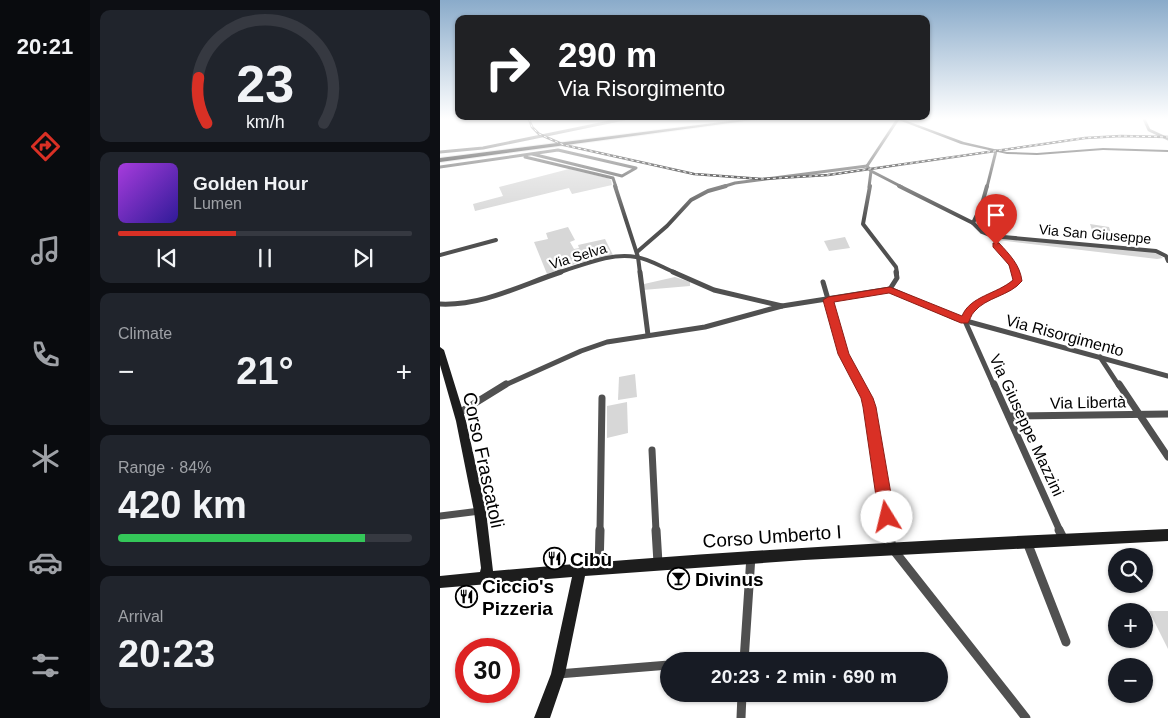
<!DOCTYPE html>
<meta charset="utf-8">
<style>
body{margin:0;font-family:Arial,sans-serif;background:#20242c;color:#f1f3f6;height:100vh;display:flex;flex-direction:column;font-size:19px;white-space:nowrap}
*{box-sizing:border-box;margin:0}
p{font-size:16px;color:#9ea1a6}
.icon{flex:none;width:28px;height:28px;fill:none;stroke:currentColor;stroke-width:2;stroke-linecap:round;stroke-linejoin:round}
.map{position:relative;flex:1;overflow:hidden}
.panel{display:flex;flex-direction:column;gap:10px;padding:10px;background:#0d0f14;width:350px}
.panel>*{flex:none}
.guide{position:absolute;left:15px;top:15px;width:475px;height:105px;border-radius:10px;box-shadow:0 1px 4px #0004;background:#202124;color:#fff;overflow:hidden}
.buttons{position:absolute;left:668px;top:548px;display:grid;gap:10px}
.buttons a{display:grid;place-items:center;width:45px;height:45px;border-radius:50%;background:#171b24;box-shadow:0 1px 4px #0004;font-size:25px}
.speed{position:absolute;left:15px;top:638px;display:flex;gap:10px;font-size:25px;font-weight:700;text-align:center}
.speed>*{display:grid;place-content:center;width:65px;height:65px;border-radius:50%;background:#171b24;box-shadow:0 1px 4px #0004;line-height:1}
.speed .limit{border:8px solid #d22;background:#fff;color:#111}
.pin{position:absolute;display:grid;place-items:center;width:42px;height:42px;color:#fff;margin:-51px -21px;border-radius:50% 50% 50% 0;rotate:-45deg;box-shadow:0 0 5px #0007}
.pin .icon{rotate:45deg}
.me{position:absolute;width:55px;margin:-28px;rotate:351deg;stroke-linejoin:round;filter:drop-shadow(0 0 4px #0008)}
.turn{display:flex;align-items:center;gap:18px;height:105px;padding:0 20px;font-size:22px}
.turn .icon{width:65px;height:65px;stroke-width:2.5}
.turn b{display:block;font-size:35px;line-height:42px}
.big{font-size:38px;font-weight:800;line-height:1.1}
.panel .widget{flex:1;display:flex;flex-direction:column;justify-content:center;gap:8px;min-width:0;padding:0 18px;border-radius:10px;background:#20242c}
.panel .dial{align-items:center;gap:0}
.dial svg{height:130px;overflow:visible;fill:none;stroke:#363941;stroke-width:7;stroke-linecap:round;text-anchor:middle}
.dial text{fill:#f1f3f6;stroke:none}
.song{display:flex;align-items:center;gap:15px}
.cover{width:60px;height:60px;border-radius:8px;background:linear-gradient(135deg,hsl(280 70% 55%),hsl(250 70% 35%))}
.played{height:5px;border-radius:2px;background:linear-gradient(90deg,#d93025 40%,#363941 40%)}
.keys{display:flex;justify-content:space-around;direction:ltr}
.heat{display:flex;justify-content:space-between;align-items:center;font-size:28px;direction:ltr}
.charge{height:8px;border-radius:4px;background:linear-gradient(90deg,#34c759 84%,#363941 0)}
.trip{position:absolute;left:220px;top:652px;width:288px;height:50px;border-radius:25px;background:#171b24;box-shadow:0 1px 4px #0004;font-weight:800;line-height:50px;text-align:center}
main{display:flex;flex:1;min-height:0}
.tabs{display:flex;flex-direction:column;width:90px;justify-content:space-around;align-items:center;background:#090b0e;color:#9ea1a6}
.tabs .icon{width:35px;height:35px}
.tabs .selected{color:#d93025}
.tabs b{font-size:22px;color:#f1f3f6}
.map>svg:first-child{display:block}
.green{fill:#d7d7d7}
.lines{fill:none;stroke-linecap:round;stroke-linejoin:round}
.highway-casing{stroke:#dbdbdb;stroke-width:2}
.street-far4{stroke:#505050;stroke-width:3}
.street-far3{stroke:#505050;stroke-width:4}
.street-far2{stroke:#505050;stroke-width:5}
.street-far1{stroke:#505050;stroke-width:7}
.street{stroke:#505050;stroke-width:9}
.secondary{fill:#1d1d1d;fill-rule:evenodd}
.highway{fill:#000;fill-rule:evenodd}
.rail-casing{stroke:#000;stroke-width:2.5}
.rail{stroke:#fff;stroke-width:1;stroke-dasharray:3;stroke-linecap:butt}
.route{fill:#d93025;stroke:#8d1f18}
.labels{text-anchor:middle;stroke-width:4.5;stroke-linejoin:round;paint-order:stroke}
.far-street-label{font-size:14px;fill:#000;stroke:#fff}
.street-label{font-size:16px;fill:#000;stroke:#fff}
.near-street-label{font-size:19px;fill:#000;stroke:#fff}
.near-poi-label{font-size:19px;font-weight:bold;fill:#000;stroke:#fff;text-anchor:start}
</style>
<main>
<nav class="tabs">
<b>20:21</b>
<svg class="icon selected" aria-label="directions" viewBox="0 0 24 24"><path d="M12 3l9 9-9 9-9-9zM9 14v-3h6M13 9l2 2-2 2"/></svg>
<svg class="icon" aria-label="music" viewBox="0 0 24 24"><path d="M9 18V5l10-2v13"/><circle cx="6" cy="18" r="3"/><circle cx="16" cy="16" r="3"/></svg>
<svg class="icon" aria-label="phone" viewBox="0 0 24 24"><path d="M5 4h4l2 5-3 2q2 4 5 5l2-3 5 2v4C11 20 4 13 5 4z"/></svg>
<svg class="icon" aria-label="climate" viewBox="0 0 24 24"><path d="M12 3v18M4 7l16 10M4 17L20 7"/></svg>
<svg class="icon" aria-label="car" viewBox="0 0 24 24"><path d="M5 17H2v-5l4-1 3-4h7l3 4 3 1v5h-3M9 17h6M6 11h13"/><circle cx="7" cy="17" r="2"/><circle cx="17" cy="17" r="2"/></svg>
<svg class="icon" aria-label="filters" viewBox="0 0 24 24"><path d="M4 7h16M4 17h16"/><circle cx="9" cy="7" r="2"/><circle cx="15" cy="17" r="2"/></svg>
</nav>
<section class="panel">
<div class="widget dial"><svg viewBox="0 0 100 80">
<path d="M14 69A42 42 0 1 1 86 69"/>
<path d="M14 69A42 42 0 0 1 9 41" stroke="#d93025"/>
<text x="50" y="56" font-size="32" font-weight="700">23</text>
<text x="50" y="72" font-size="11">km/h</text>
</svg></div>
<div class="widget">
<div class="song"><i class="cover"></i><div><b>Golden Hour</b><p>Lumen</p></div></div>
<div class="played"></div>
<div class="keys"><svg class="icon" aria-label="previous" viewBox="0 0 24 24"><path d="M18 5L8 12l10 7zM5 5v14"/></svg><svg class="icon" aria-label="pause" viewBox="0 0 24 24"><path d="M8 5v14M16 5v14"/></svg><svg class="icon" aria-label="next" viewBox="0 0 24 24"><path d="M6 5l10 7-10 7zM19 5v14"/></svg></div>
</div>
<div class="widget"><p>Climate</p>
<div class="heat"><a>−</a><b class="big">21°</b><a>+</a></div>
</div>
<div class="widget"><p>Range · 84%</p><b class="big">420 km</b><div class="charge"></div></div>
<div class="widget"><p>Arrival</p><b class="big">20:23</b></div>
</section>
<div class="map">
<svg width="728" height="718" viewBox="0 0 728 718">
<rect width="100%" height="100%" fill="#fff"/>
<g class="green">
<polygon points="129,169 167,178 171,180 172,185 132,194 129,188 35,211 33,204 63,196 59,187"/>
<polygon points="650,224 669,227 673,239 654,236"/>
<polygon points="128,227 135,240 130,242 134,249 139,248 138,245 165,239 173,255 138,263 107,274 94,242 108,239 106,233"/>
<polygon points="405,237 410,248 389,251 384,241"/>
<polygon points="559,238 716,252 723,258 717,259 558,240"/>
<polygon points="235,277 250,282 250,286 203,290 204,284"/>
<polygon points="195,374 197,397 178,400 179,377"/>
<polygon points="187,402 188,433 167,438 167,406"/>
<polygon points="728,611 728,649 709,611"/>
</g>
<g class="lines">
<defs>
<polygon id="highway" points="305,119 320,119 0,162 0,158"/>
</defs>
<use href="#highway" class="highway-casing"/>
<g class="street-far4">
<polyline points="704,119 709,130 728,139"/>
<polyline points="0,152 43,148 184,119"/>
<polyline points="85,157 173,178 176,187"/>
<polyline points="427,166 431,171 429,187"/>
<polyline points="427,166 458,119"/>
<polyline points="0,167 118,150 196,168 182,176 92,154"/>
<polyline points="431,171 462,187"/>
<polyline points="282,187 295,183 427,166"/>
<polyline points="547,187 556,151"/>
</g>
<g class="street-far3">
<polyline points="175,186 198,257 200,273"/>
<polyline points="430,186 423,224 456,267 457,273"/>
<polyline points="459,186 533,223"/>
<polyline points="547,186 542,204 533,223 542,232 552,236 716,251 726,256 728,261"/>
<polyline points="552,236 576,273"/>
<polyline points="197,252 227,226 251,200 268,191 286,186"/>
<polyline points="0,255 56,240"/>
<path d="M 117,273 C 141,266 170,252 196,257 C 210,259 223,268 236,273"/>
</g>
<g class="street-far2">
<polyline points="200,272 208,335"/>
<polyline points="233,272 274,290 342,306 450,289 515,318 728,376"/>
<polyline points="383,282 404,354 421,386"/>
<polyline points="450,289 457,278 456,272"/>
<path d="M 0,304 C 43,306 81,285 121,272"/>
<polyline points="660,357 679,386"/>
<polyline points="63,386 141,351 167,342 265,327 342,306"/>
<path d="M 554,386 L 525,321 C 533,297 562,296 578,279 L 576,272"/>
</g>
<g class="street-far1">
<polyline points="420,384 430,407 449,531"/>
<polyline points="554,384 620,531"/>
<polyline points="679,384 728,457"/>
<polyline points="19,413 66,384"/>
<polyline points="569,416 728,414"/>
<polyline points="212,450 216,531"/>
<polyline points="0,516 40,511"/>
<polyline points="160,531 162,398"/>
</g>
<g class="street">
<polyline points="216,530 218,563"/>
<polyline points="449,530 452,548 586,718"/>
<polyline points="619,530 624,540"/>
<polyline points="587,542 626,642"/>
<polyline points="159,569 160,530"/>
<polyline points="285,661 304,660"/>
<polyline points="304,661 311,556"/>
<polyline points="118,674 229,665"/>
<polyline points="301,718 302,694"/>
</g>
<g class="secondary">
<polygon points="456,119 462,119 524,142 567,152 597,153 663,148 728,150 728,152 663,150 597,155 567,154 521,144"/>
<path d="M 0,347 L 4,350 L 26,421 L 46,511 L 53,571 C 277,551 503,539 728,529 L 728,541 L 364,560 L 145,576 L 125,674 L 110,718 L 94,718 L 111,674 L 132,577 L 0,588 L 0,576 L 40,572 L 41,568 L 34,511 L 16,421 L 0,365 Z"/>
</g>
<use href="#highway" class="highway"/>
<defs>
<polyline id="rail" points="89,119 92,127 99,134 124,145 254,174 322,179 388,175 645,138 681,136 728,137"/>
</defs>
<use href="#rail" class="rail-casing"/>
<use href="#rail" class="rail"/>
</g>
<linearGradient id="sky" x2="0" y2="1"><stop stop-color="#8aabca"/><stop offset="0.54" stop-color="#fff"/><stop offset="1" stop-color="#fff" stop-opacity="0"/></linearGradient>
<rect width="728" height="220" fill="url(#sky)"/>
<path class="route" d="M 553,243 L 559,243 C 570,255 580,265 582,281 C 570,296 546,297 534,312 C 531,315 530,320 528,323 L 521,323 L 449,293 L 394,302 L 409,354 L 433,398 L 436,407 L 455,517 L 452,522 L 447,524 L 442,522 L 439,517 L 423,407 L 421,398 L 398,354 L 383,300 L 388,297 L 450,287 L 522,316 C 530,296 557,294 573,280 L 569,265 L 553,247 Z"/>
<defs>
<symbol id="restaurant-ring" viewBox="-11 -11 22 22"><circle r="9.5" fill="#fff" stroke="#000" stroke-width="1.5"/><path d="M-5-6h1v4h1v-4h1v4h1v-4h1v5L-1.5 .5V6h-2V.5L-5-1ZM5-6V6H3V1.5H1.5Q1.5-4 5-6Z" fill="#000"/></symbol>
<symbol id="bar-ring" viewBox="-11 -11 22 22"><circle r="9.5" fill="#fff" stroke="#000" stroke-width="1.5"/><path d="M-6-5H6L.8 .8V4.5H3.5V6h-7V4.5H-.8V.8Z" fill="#000"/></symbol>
</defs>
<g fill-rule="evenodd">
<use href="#restaurant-ring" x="102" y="546" width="25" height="25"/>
<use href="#bar-ring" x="226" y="566" width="25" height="25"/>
<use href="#restaurant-ring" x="14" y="584" width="25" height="25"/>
</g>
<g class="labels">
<g class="far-street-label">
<text transform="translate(655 234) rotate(5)" y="5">Via San Giuseppe</text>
<text transform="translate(138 256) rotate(-17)" y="5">Via Selva</text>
</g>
<g class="street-label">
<text transform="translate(625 335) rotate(15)" y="6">Via Risorgimento</text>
<text transform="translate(648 402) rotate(-1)" y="6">Via Libertà</text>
<text transform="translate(587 425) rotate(65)" y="6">Via Giuseppe Mazzini</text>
</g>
<g class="near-street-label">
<text transform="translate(44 460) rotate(78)" y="7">Corso Frascatoli</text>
<text transform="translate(332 536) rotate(-4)" y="7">Corso Umberto I</text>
</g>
<g class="near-poi-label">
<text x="130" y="566">Cibù</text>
<text x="255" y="586">Divinus</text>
<text x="42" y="593">Ciccio's<tspan x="42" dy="22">Pizzeria</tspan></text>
</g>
</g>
</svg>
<div class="buttons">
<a><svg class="icon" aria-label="search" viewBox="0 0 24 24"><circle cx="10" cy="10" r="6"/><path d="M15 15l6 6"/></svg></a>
<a>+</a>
<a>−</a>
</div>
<div class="speed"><div class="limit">30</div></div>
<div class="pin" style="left:556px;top:245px;background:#d93025"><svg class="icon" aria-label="arrive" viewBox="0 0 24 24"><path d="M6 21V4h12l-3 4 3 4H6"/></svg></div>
<svg class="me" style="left:447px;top:517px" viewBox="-20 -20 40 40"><circle r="19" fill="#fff"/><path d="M0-13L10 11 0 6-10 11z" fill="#d93025"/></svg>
<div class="trip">20:23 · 2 min · 690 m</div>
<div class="guide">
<div class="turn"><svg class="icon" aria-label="right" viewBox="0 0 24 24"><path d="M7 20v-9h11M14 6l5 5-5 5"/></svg><div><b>290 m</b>Via Risorgimento</div></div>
</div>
</div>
</main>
